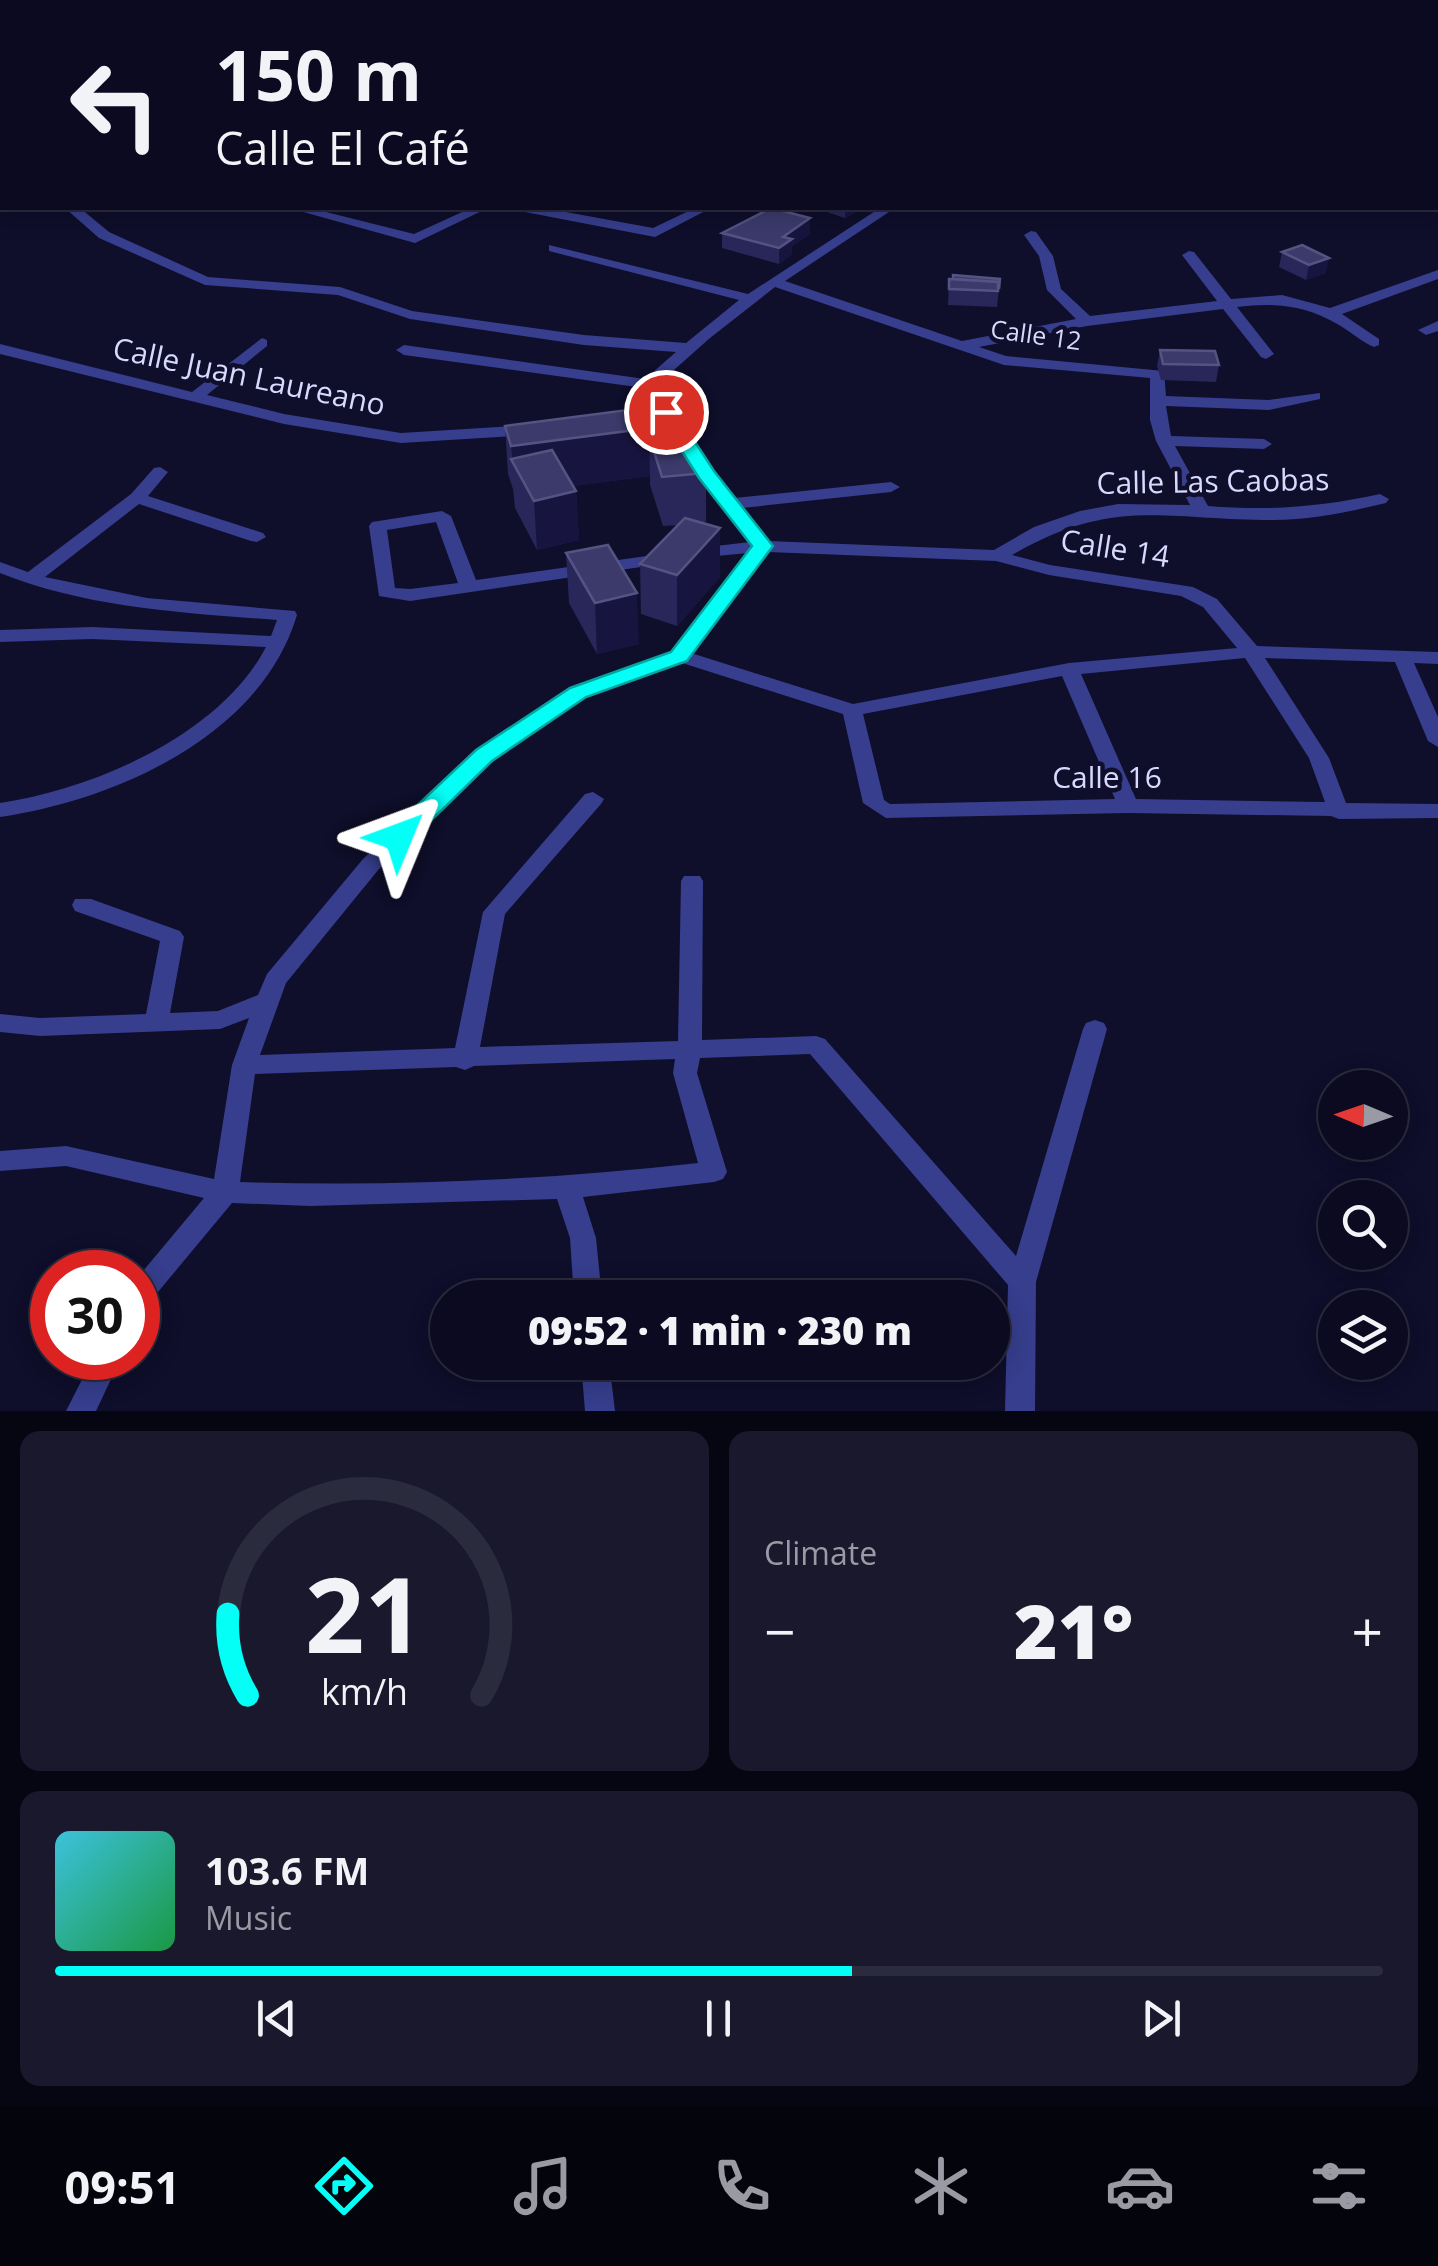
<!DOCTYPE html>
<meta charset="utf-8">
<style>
body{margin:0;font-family:"Open Sans",sans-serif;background:#19182d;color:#f1f3f6;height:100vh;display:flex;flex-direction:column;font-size:38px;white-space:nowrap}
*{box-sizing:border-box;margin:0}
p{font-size:32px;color:#9a9aa5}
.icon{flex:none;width:55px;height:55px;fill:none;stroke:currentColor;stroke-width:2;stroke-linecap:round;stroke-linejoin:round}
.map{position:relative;height:1411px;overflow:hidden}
.side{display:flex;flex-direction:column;gap:20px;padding:20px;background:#060612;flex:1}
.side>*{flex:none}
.guide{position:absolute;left:0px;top:0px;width:1440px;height:210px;box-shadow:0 5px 25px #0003,0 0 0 2px #2b2b3e;background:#0b0a20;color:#f1f3f6;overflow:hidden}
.needle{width:65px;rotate:272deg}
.buttons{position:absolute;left:1318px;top:1070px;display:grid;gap:20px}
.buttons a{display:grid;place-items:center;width:90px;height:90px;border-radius:50%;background:#0b0a20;box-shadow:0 5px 25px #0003,0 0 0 2px #2b2b3e;font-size:50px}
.speed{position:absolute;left:30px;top:1250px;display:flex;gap:20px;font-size:50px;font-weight:700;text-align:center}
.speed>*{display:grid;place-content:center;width:130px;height:130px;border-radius:50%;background:#0b0a20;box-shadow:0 5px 25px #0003,0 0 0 2px #2b2b3e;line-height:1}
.speed .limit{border:15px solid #d22;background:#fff;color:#111}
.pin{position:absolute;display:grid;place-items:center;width:85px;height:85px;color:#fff;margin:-42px;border:5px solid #fff;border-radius:50%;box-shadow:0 2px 10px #0007}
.me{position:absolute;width:110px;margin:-55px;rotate:46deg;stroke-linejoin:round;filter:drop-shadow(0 0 8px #0008)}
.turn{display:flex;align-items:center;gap:35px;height:210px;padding:0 50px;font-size:45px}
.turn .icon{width:130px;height:130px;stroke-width:2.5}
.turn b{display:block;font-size:70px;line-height:85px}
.big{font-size:75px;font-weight:800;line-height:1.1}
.side .widget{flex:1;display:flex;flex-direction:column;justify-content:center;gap:15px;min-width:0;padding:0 35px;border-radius:20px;background:#19182d}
.side .dial{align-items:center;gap:0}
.dial svg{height:260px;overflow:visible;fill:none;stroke:#2b2b3e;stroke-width:7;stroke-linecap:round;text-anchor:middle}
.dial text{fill:#f1f3f6;stroke:none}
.song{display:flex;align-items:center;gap:30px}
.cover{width:120px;height:120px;border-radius:15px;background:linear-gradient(135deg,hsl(190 70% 55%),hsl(140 70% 35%))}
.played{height:10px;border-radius:5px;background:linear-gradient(90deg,#04fff6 60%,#2b2b3e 60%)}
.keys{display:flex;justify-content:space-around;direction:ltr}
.heat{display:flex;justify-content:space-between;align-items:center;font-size:55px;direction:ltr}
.side .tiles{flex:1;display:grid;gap:20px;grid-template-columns:1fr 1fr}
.widget:last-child{grid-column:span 2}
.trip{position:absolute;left:430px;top:1280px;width:580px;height:100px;border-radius:50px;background:#0b0a20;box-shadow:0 5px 25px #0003,0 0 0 2px #2b2b3e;font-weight:800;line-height:100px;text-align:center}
.tab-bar{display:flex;height:160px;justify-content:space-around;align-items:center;background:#04040d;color:#9a9aa5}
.tab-bar .icon{width:70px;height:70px}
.tab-bar .active{color:#04fff6}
.tab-bar b{font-size:45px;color:#f1f3f6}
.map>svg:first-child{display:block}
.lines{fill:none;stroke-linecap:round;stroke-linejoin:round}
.street{fill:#363e8d;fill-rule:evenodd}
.wall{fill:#292659}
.shaded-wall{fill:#17153f}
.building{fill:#3c3a6b;stroke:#545382;stroke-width:2.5}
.route{fill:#04fff6;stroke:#03a6a0;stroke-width:2.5}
.labels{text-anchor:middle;stroke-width:9;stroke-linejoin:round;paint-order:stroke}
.far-street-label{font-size:25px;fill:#d8d9ff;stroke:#0f0e2b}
.street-label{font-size:30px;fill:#d8d9ff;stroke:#0f0e2b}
</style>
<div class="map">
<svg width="1438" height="1411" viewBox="0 0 1438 1411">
<rect width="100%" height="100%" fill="#0f0e2b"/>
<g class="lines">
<g class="street">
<polygon points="647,0 645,2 634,1 634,0"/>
<polygon points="927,0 944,0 945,2 929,2"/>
<polygon points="1099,0 1117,0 1118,2 1101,2"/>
<polygon points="1393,0 1418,0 1419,2 1395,2"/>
<rect x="0" y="183" width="2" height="8"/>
<path d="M 65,208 L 80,208 L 109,232 L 208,277 L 340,287 L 412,311 L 584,335 L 686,343 L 739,300 L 549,251 L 549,245 L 748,294 L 880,208 L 895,208 L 785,281 L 962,341 L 1076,319 L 1047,290 L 1039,256 L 1024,235 L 1031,231 L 1036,232 L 1053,256 L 1061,289 L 1090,316 L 1217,301 L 1182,255 L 1189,251 L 1194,252 L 1231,299 L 1282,295 L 1330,308 L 1438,270 L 1438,279 L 1342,314 L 1379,339 L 1379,345 L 1374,347 C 1362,342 1351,332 1339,325 C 1306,305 1275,302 1237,307 L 1274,354 L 1266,359 L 1261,357 L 1223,309 L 1087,326 L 979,347 L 1006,356 L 1164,371 L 1166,396 L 1269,400 L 1320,393 L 1320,399 L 1269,410 L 1166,406 L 1171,436 L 1264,439 L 1272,444 L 1264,449 L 1175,446 L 1208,506 C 1270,511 1320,507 1380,494 L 1389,499 L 1386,503 C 1348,512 1312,520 1273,520 C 1165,520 1113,496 1012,555 L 1050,565 L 1193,587 L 1217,599 L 1257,646 L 1438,652 L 1438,664 L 1414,663 L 1438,717 L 1438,747 L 1428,741 L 1395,662 L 1265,658 L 1329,758 L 1346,803 L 1438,804 L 1438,818 L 1339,819 L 1331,816 L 1128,813 L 886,818 L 863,803 L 843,714 L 679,662 L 585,696 L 491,761 L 379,869 L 286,983 L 260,1055 L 455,1048 L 483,912 L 585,794 L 593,792 L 604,799 L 601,804 L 505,914 L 480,1047 L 678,1041 L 681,881 L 684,876 L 700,876 L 703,881 L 702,1040 L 816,1036 L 825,1039 L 1016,1256 L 1083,1029 L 1086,1023 L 1095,1020 L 1104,1023 L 1107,1029 L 1036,1282 L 1035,1411 L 1005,1411 L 1008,1285 L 810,1054 L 700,1058 L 697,1073 L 727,1172 L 723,1179 L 714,1182 L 583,1197 L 596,1238 L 602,1298 L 574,1298 L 570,1238 L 557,1199 L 310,1206 L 232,1203 L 148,1304 L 138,1308 L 138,1277 L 204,1198 L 66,1166 L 0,1171 L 0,1151 L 66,1146 L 214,1179 L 232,1065 L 249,1018 L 220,1029 L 40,1036 L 0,1032 L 0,1014 L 40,1018 L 146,1014 L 160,941 L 75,911 L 72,905 L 75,899 L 91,899 L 180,931 L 184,937 L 170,1013 L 218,1011 L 258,995 L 267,974 L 363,859 L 477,751 L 571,688 L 672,652 L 748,553 L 696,558 L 690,557 L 687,553 L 690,549 L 750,542 L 700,478 L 644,388 L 404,355 L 396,350 L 404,345 L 645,379 L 676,352 L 584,345 L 410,319 L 338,295 L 205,285 L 99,238 ZM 775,287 L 1004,365 L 1150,378 L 1150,420 L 1156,441 L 1190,505 L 1118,504 L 1080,511 L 1034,527 L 994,550 L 768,541 L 742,508 L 891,492 L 900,487 L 891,482 L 734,498 L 713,472 L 657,385 L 710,338 ZM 768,552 L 996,561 L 1049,575 L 1181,596 L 1203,607 L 1237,648 L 1069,663 L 853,704 L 691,653 ZM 1245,658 L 1309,758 L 1325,802 L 1136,799 L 1081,674 ZM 1062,676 L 1115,799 L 890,804 L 884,800 L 863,714 ZM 675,1059 L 673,1073 L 698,1163 C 546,1180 393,1187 240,1182 L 255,1074 L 456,1067 L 465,1070 L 474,1066 Z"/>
<polygon points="289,208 310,208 414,234 471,208 488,208 415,243"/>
<polygon points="518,208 544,208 653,228 695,208 711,208 655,237 525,212"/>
<polygon points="1438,321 1438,331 1426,335 1418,330"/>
<polygon points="262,338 267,340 267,346 207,395 284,414 401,433 532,425 540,430 532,435 401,443 284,424 0,354 0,344 192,392"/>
<path d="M 160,467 L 168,472 L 148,496 L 263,533 L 266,537 L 257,542 L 251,541 L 139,504 L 45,577 L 147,598 L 295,611 L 297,615 C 261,736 116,800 0,817 L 0,803 C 94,789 220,735 266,647 L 92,639 L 0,642 L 0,630 L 92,627 L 271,636 L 277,620 C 185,613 87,608 0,573 L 0,562 L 28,572 L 131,494 L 154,468 Z"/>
<path d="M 442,511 L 451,516 L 476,580 L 668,553 L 677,558 L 668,563 L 410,601 L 379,596 L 369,526 L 372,522 ZM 436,522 L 458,583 L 410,589 L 395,588 L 387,530 Z"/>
<polygon points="93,1358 121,1358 96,1411 66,1411"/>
<polygon points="581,1362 609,1362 615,1411 585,1411"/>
</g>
</g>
<g class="wall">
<rect x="756" y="0" width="43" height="2"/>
<polygon points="815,208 863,208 845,218"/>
<polygon points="810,218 810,234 792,246 792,254 779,264 722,248 722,233"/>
<polygon points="1282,252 1326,273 1306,280 1279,267"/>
<polygon points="949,279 1000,279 997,307 948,305"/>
<polygon points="1160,350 1219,365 1216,382 1161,380 1157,366"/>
<polygon points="505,426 675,433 706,473 706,522 700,522 720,528 720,577 677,626 641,614 640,564 679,525 663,526 650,485 650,476 573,486 576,491 579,540 537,550 515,508 513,489 508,474"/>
<polygon points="566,553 639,644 597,654 569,603"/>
</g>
<g class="shaded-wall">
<polygon points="778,0 799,0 799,2 774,2"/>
<polygon points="845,208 863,208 845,218"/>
<polygon points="810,218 810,234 792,246 792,254 779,264 779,248 783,237"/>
<polygon points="1329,258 1326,273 1306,280 1309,265"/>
<polygon points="674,425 675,472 649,436 650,476 529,492 513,462 511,446"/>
<polygon points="576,491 579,540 537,550 534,501"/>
<polygon points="720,528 720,577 677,626 677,575"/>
<polygon points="637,593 639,644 597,654 595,603"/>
</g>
<g class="building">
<polygon points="607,0 636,0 645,2 616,2"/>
<polygon points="703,0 735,0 727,2 696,2"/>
<polygon points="909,0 931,0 922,2 900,2"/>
<polygon points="966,0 1004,0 997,2 974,2"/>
<polygon points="771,208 810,218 783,237 792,239 779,248 722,233"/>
<polygon points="1302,245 1329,258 1309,265 1282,252"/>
<polygon points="953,275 1000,279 999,289 998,282 953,279"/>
<polygon points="949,279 998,282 998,291 949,289"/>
<polygon points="1160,350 1215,351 1219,365 1163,364"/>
<polygon points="666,405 674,425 511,446 505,426"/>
<polygon points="690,430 706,473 662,477 649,436"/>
<polygon points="552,450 576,491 534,501 511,459"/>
<polygon points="685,518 720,528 677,575 640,564"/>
<polygon points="608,545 637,593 595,603 566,553"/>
</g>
<polygon class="route" points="660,408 673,408 714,471 773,546 687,661 586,697 492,761 408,843 390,843 387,837 390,831 476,750 570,688 671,652 752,546 699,478 657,412"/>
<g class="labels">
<g class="far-street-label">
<text transform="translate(1036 335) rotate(8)" y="9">Calle 12</text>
</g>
<g class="street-label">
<text transform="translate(249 377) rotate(12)" y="10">Calle Juan Laureano</text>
<text transform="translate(1213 482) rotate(-1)" y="10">Calle Las Caobas</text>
<text transform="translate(1115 549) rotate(9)" y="10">Calle 14</text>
<text x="1107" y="788">Calle 16</text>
</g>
</g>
</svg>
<div class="buttons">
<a><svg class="needle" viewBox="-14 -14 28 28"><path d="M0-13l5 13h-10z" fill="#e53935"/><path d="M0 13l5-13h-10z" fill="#9a9aa5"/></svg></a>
<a><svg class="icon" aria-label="search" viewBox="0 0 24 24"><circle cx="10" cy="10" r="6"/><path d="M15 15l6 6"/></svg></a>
<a><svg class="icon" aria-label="layers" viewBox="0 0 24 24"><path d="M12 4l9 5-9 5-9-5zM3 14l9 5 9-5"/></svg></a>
</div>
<div class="speed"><div class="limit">30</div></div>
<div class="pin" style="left:666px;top:412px;background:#d93025"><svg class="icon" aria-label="arrive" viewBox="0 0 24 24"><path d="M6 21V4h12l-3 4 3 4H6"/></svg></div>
<svg class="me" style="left:399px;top:837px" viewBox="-20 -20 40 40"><path d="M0-17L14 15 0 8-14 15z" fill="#04fff6" stroke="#fff" stroke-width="4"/></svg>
<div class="trip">09:52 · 1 min · 230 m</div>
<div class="guide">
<div class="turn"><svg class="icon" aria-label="left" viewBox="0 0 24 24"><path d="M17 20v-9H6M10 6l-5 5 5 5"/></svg><div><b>150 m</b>Calle El Café</div></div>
</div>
</div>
<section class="side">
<div class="tiles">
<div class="widget dial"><svg viewBox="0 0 100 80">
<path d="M14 69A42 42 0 1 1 86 69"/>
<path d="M14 69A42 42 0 0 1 8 44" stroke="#04fff6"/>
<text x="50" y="56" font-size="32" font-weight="700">21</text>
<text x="50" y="72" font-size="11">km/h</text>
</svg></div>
<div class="widget"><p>Climate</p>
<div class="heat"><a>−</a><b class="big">21°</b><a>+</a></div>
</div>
<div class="widget">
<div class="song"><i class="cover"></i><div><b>103.6 FM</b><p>Music</p></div></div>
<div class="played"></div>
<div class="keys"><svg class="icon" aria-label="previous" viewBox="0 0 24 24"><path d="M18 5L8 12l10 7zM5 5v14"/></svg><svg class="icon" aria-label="pause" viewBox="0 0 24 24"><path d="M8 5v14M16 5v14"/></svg><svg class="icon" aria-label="next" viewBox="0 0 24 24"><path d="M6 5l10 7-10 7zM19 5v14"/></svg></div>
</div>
</div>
</section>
<nav class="tab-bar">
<b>09:51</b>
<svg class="icon active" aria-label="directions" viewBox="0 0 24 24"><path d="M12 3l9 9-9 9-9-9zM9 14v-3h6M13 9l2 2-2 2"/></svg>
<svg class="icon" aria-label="music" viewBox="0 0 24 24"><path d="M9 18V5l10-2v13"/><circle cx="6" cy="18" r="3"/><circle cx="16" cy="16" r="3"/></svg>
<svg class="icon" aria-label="phone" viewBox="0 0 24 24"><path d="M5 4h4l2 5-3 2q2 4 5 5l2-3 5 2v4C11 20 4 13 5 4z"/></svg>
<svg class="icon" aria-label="climate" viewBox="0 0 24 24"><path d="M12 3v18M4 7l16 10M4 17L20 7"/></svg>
<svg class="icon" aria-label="car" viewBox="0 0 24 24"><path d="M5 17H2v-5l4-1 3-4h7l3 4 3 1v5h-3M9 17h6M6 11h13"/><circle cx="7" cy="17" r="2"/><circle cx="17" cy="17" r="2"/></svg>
<svg class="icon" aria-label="filters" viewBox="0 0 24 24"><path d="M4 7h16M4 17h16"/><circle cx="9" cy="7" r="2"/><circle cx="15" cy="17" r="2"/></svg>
</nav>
